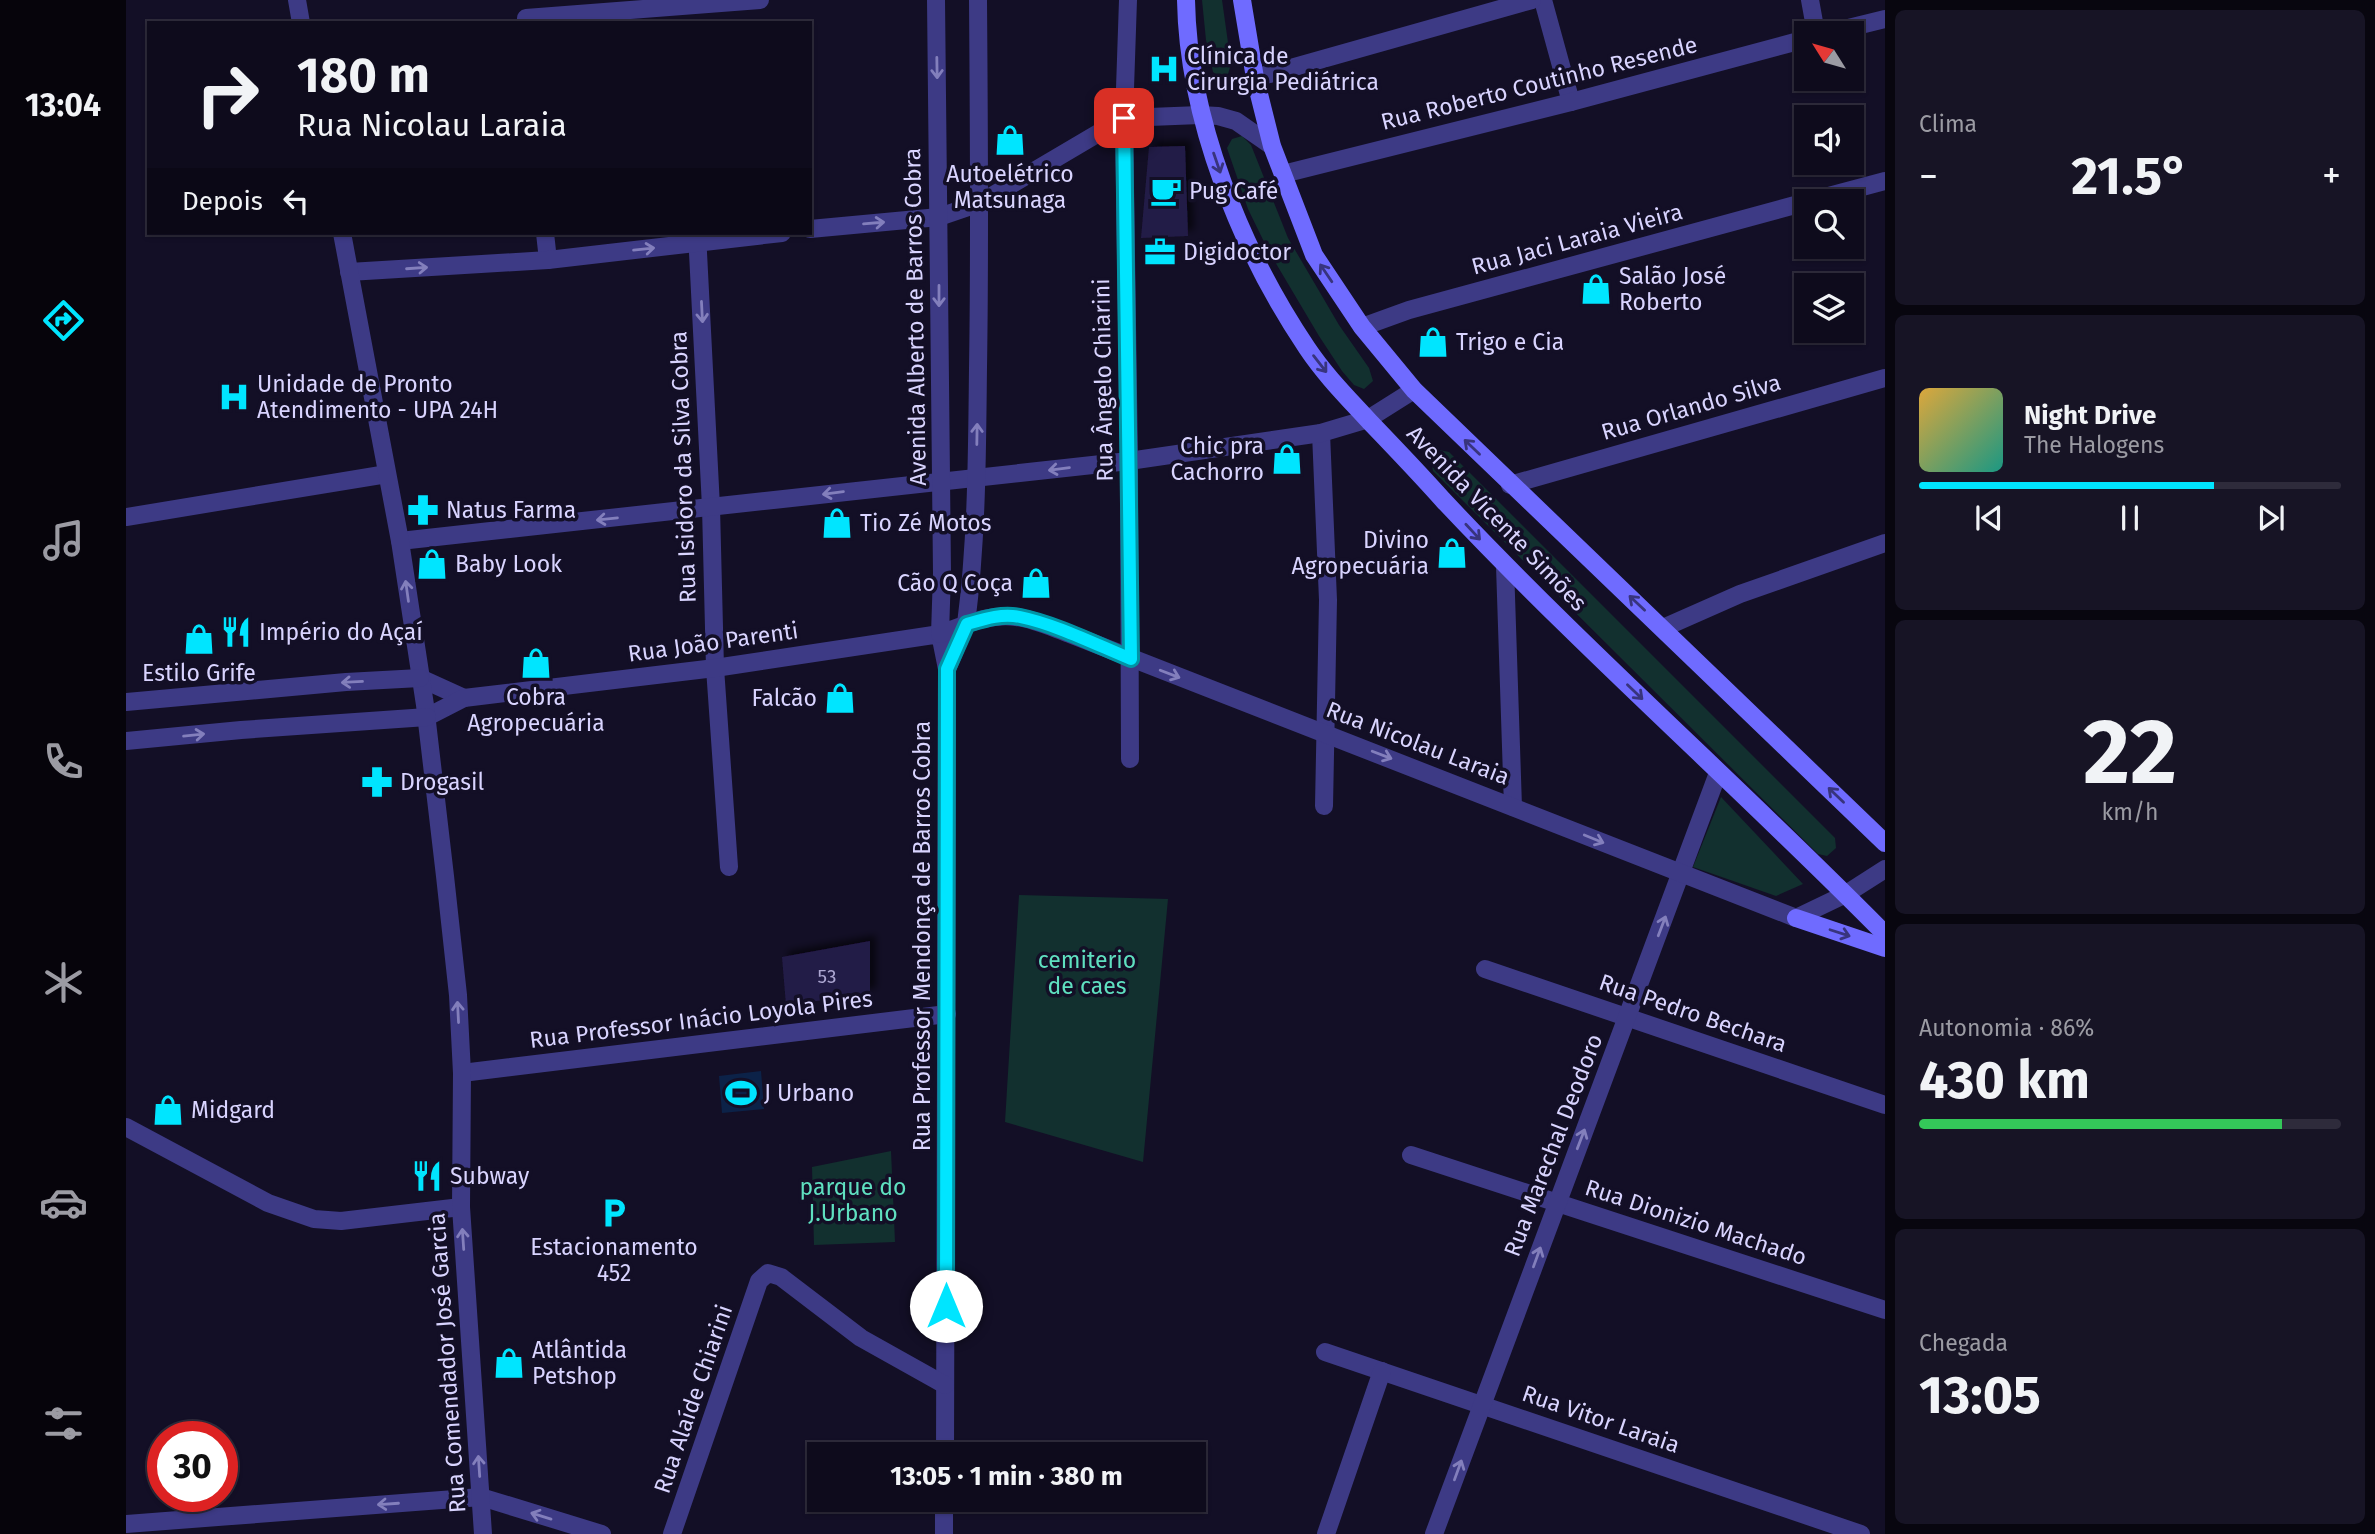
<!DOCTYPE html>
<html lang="pt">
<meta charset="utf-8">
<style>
body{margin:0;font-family:"Fira Sans",sans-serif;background:#171425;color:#f1f3f6;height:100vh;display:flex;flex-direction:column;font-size:26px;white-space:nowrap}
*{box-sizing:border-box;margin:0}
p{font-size:23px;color:#9b9ba3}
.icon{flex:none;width:38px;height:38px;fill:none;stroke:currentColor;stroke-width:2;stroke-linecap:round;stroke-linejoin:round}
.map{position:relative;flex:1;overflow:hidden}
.details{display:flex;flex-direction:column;gap:10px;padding:10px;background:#08060f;width:490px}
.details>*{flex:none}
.top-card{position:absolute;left:21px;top:21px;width:665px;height:214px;border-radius:0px;box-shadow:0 2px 5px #0004,0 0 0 2px #2e2b3b;background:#0e0b1c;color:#f1f3f6;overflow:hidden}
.needle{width:46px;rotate:307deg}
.fabs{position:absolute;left:1668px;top:21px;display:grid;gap:14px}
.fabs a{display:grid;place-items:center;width:70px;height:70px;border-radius:0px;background:#0e0b1c;box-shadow:0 2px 5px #0004,0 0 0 2px #2e2b3b;font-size:35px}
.speed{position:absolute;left:21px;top:1421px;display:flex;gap:14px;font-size:35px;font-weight:700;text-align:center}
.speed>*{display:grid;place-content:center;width:91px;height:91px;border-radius:50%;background:#0e0b1c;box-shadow:0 2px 5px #0004,0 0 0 2px #2e2b3b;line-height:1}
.speed .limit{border:10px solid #d22;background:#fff;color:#111}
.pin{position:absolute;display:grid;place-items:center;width:60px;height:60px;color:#fff;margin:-30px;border-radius:14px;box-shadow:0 4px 10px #0006}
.me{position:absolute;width:77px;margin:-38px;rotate:0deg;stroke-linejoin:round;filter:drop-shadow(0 0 5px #0008)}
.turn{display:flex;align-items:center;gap:24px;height:147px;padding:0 35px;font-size:32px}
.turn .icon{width:91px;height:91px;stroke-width:2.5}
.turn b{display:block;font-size:49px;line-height:60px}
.then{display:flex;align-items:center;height:66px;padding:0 35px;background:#0003;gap:14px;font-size:26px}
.big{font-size:52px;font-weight:700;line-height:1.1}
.details .tile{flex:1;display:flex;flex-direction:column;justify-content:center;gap:10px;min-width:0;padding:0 24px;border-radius:10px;background:#171425}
.details .dial{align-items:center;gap:0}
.dial b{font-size:91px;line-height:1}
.song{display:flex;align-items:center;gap:21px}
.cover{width:84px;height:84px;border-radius:10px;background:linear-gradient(135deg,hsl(40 70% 55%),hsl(170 70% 35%))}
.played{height:7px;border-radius:4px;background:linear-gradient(90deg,#00e5ff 70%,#2e2b3b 70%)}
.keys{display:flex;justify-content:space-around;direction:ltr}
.heat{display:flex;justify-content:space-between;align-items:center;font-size:38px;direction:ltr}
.charge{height:10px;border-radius:5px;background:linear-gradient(90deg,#34c759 86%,#2e2b3b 0)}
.trip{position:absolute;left:681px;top:1442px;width:399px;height:70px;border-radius:0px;background:#0e0b1c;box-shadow:0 2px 5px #0004,0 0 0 2px #2e2b3b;font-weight:700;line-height:70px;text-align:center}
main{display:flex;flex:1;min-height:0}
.menu{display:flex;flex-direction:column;width:126px;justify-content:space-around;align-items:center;background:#06040b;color:#9b9ba3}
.menu .icon{width:49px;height:49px}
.menu .selected{color:#00e5ff}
.menu b{font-size:32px;color:#f1f3f6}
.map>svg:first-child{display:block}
.green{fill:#12302f}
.water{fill:#0c2248}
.building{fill:#241b47;filter:url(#shadow)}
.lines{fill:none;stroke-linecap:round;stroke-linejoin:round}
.minor{stroke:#3d3a85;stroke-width:18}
.tertiary{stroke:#3d3a85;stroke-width:18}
.secondary{stroke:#6f6bff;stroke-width:18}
.oneway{stroke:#837fbc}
.oneway2{stroke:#38347d}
.route-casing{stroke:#0095a6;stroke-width:18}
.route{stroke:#00e5ff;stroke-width:12}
.labels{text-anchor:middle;stroke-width:7;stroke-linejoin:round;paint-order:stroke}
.number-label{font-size:19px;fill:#aca6d1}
.poi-label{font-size:23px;fill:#d9d4ff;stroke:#130f26;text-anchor:start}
.street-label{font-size:23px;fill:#d9d4ff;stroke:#130f26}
.park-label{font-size:23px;fill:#5fe0c0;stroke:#130f26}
</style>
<main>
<nav class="menu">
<b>13:04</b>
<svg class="icon selected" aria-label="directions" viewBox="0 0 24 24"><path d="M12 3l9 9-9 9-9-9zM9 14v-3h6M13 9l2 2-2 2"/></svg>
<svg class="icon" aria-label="music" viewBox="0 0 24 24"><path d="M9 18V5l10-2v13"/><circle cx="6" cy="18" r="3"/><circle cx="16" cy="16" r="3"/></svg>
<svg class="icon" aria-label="phone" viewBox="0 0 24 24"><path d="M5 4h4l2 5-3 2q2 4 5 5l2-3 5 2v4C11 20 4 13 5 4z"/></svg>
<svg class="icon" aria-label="climate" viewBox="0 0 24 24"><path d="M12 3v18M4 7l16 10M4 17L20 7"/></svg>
<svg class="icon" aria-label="car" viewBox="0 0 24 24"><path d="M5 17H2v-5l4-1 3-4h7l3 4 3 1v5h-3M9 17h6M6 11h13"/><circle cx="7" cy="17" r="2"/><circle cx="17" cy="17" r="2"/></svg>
<svg class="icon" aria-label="filters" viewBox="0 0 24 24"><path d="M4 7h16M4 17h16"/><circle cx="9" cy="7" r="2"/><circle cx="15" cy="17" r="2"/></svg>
</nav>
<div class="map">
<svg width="1759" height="1534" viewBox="0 0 1759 1534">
<defs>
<filter id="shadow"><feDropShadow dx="6" dy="-6" stdDeviation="3.5" flood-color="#0009"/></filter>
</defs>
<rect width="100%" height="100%" fill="#130f26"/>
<g class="green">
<polygon points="1076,0 1096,0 1105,64 1102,74 1094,77 1087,72 1080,40"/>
<polygon points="1116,136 1125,145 1162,238 1213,325 1243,368 1247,381 1238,389 1228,385 1216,371 1193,336 1142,250 1122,209 1101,148 1106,139"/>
<polygon points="1313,450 1323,452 1709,838 1710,848 1701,856 1692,854 1307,471 1304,458"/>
<polygon points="1595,797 1677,884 1650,896 1567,867"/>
<polygon points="893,895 1042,899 1017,1162 879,1122"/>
<polygon points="765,1151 769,1242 688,1245 686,1167"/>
</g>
<polygon class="water" points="635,1071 638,1109 596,1113 593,1076"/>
<g class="building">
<polygon points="1059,146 1062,236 1015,238 1023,147"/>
<polygon points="744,941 744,994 660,1005 656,957"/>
</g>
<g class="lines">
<g class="minor">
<polyline points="1002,0 998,118 1003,461 1004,759"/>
<polyline points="1417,0 1445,102"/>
<polyline points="1684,0 1690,33"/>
<polyline points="400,18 634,0"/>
<polyline points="1702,33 1759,19"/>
<polyline points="1129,78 1406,0"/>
<polyline points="1157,174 1445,102 1680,39"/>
<polyline points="684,229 813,217 854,203 998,118 1074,115 1092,116 1110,121 1146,146"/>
<polyline points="419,233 422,260"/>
<polyline points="571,233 585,507 589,668 603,867"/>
<polyline points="223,272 422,260 656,233"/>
<polyline points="1195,433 1202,600 1198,806"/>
<polyline points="1384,485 1759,378"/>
<polyline points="0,517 261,474"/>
<polyline points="274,541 1003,461 1195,433 1242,419 1288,390"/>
<polyline points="1379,566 1387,807"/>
<polyline points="1537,628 1614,594 1759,543"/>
<polyline points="821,669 840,624"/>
<polyline points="294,678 338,698"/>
<polyline points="301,717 338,698 589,668 814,634 821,669 819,1454"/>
<polyline points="1359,969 1759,1105"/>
<polyline points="336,1073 821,1014"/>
<polyline points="0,1127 142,1203 188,1219 215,1221 335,1207"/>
<polyline points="1285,1155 1759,1310"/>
<polyline points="1199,1352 1735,1534"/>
<polyline points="0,1524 355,1497 476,1534"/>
<polyline points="546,1534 633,1281 642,1273 655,1277 735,1338 819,1385"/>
<polyline points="818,1534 818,1500"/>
<polyline points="1200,1534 1256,1371"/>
<polyline points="1308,1534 1592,773"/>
</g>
<g class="tertiary">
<polyline points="171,0 175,23"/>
<path d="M 810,0 L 816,573 L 814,634 C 839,625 863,613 890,617 C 908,619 927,628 944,634 L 1670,918 L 1720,894 L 1759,869"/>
<polyline points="1684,201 1759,181"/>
<polyline points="216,233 274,541 299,705 319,876 332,995 336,1073 335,1207 357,1534"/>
<polyline points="1236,327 1283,310 1680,202"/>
<path d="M 840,624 C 851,539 851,454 852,368 C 854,245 853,123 852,0"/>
<polyline points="0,702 220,682 294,678"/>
<polyline points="0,741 115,730 301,717"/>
</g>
<g class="secondary">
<path d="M 1060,0 C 1062,119 1115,250 1181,348 C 1199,375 1221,397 1243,421 C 1268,447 1293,473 1317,500 C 1459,651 1614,787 1759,934"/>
<polyline points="1116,0 1129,78 1146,146 1188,255 1236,327 1288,390 1759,843"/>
<polyline points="1670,918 1759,948"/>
</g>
</g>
<defs><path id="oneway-shaft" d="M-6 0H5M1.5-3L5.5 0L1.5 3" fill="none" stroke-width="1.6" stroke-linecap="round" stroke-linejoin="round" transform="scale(1.75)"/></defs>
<g class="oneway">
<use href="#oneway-shaft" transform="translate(811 68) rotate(89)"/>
<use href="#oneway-shaft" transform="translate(748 223) rotate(-5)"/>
<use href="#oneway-shaft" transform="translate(518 249) rotate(-6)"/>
<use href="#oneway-shaft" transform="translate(291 268) rotate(-4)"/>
<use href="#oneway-shaft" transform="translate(813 296) rotate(90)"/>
<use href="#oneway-shaft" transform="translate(576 312) rotate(87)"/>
<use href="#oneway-shaft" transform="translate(851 434) rotate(-89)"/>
<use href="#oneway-shaft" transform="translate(933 469) rotate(173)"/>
<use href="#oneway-shaft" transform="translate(707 493) rotate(173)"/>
<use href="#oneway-shaft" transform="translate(481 519) rotate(174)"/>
<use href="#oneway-shaft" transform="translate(281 591) rotate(-98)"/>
<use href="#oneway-shaft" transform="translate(1044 674) rotate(21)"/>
<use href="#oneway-shaft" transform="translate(226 682) rotate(177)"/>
<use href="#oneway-shaft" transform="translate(68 735) rotate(-6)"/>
<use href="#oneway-shaft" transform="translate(1256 755) rotate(21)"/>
<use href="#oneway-shaft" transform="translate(1468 839) rotate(22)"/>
<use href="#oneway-shaft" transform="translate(1536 926) rotate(-69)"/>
<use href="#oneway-shaft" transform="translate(332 1012) rotate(-93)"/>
<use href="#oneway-shaft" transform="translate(1455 1139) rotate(-69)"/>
<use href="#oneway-shaft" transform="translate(337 1239) rotate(-94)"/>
<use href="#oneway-shaft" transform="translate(1411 1257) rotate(-70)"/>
<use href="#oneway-shaft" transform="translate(353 1466) rotate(-94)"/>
<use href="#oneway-shaft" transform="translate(1332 1470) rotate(-70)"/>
<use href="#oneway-shaft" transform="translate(262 1504) rotate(176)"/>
<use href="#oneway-shaft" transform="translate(415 1516) rotate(-163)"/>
</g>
<g class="oneway2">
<use href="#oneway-shaft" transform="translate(1091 163) rotate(71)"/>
<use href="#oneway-shaft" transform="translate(1200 273) rotate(-124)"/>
<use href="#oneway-shaft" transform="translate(1194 364) rotate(52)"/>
<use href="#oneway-shaft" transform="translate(1346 447) rotate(-136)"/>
<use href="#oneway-shaft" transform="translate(1347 532) rotate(47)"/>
<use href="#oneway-shaft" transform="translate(1511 603) rotate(-137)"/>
<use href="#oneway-shaft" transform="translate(1509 692) rotate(44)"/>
<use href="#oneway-shaft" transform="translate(1710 795) rotate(-136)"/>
<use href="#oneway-shaft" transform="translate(1714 933) rotate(18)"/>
</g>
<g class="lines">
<defs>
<path id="route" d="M 820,1306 L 821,669 L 841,624 C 858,619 876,613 894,617 C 929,624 971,645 1005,659 L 998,118"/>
</defs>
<use href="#route" class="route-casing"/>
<use href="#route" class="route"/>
</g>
<defs>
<symbol id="hospital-bare" viewBox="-9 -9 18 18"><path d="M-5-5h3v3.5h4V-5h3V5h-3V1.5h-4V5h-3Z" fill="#00e5ff" stroke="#130f26" stroke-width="2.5" paint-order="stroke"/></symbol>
<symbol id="shop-bare" viewBox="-9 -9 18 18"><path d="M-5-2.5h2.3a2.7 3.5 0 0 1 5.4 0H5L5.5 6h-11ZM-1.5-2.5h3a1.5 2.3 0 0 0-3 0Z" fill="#00e5ff" stroke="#130f26" stroke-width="2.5" paint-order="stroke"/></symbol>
<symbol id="cafe-bare" viewBox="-9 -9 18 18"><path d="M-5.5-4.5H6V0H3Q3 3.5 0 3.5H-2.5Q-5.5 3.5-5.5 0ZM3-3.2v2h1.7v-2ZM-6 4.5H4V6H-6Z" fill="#00e5ff" stroke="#130f26" stroke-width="2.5" paint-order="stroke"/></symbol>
<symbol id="office-bare" viewBox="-9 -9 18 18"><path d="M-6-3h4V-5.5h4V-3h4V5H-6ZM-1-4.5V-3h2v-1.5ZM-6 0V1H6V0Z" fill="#00e5ff" stroke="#130f26" stroke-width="2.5" paint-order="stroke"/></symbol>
<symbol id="pharmacy-bare" viewBox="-9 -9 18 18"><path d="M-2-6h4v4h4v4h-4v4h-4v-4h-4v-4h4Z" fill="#00e5ff" stroke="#130f26" stroke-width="2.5" paint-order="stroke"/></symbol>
<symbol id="restaurant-bare" viewBox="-9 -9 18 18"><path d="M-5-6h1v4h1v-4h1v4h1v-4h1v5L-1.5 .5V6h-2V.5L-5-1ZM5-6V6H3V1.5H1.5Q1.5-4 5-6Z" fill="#00e5ff" stroke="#130f26" stroke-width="2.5" paint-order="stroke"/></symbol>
<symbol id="stadium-bare" viewBox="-9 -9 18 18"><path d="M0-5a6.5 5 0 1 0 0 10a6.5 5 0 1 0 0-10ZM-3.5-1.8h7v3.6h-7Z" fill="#00e5ff" stroke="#130f26" stroke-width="2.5" paint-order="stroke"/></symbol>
<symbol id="parking-bare" viewBox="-9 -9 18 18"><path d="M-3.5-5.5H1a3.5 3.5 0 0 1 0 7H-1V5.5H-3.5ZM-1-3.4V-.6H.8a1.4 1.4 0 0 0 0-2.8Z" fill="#00e5ff" stroke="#130f26" stroke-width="2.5" paint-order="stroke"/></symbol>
</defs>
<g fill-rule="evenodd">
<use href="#hospital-bare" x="1016" y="47" width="44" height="44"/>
<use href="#shop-bare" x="862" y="118" width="44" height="44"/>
<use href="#cafe-bare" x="1018" y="169" width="44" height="44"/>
<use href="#office-bare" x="1012" y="230" width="44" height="44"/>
<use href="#shop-bare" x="1448" y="267" width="44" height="44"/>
<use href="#shop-bare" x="1285" y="320" width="44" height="44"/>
<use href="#hospital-bare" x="86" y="375" width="44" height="44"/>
<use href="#shop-bare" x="1139" y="437" width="44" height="44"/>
<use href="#pharmacy-bare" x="275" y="488" width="44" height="44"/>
<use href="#shop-bare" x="689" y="501" width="44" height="44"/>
<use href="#shop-bare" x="1304" y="531" width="44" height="44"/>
<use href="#shop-bare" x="284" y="542" width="44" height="44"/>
<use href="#shop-bare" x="888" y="561" width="44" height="44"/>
<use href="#restaurant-bare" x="88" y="610" width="44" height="44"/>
<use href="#shop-bare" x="51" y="617" width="44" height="44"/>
<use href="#shop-bare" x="388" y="641" width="44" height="44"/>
<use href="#shop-bare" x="692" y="676" width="44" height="44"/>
<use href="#pharmacy-bare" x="229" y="760" width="44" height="44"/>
<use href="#stadium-bare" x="593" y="1071" width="44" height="44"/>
<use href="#shop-bare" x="20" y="1088" width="44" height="44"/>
<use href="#restaurant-bare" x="279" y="1154" width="44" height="44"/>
<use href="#parking-bare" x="466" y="1191" width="44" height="44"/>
<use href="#shop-bare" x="361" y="1341" width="44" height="44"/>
</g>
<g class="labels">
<g class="number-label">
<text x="701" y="983">53</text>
</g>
<g class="poi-label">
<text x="1061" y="64">Clínica de<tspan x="1061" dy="26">Cirurgia Pediátrica</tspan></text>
<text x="884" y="182" text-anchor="middle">Autoelétrico<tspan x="884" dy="26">Matsunaga</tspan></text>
<text x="1063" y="199">Pug Café</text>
<text x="1057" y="260">Digidoctor</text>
<text x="1493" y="284">Salão José<tspan x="1493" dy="26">Roberto</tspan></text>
<text x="1330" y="350">Trigo e Cia</text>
<text x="131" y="392">Unidade de Pronto<tspan x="131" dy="26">Atendimento - UPA 24H</tspan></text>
<text x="1138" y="454" text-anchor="end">Chic pra<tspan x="1138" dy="26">Cachorro</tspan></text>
<text x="320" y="518">Natus Farma</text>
<text x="734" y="531">Tio Zé Motos</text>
<text x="1303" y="548" text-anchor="end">Divino<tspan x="1303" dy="26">Agropecuária</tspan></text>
<text x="329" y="572">Baby Look</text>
<text x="887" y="591" text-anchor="end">Cão Q Coça</text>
<text x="133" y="640">Império do Açaí</text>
<text x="73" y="681" text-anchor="middle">Estilo Grife</text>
<text x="410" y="705" text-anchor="middle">Cobra<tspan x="410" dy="26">Agropecuária</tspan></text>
<text x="691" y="706" text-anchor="end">Falcão</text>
<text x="274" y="790">Drogasil</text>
<text x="638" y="1101">J Urbano</text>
<text x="65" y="1118">Midgard</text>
<text x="324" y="1184">Subway</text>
<text x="488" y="1255" text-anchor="middle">Estacionamento<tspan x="488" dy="26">452</tspan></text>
<text x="406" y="1358">Atlântida<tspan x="406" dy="26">Petshop</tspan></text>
</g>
<g class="street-label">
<text transform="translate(1413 83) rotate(-14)" y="8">Rua Roberto Coutinho Resende</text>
<text transform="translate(1451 239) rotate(-15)" y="8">Rua Jaci Laraia Vieira</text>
<text transform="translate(789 317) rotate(-91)" y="8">Avenida Alberto de Barros Cobra</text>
<text transform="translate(977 380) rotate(-91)" y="8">Rua Ângelo Chiarini</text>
<text transform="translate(1565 407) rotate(-16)" y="8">Rua Orlando Silva</text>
<text transform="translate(557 467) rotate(-92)" y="8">Rua Isidoro da Silva Cobra</text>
<text transform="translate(1371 518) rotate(46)" y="8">Avenida Vicente Simões</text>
<text transform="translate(587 642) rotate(-8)" y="8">Rua João Parenti</text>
<text transform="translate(1292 743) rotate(21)" y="8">Rua Nicolau Laraia</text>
<text transform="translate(796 936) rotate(-90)" y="8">Rua Professor Mendonça de Barros Cobra</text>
<text transform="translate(1567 1013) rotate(19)" y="8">Rua Pedro Bechara</text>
<text transform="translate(575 1019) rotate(-7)" y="8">Rua Professor Inácio Loyola Pires</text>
<text transform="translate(1427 1145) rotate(-69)" y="8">Rua Marechal Deodoro</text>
<text transform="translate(1570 1222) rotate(18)" y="8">Rua Dionizio Machado</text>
<text transform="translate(321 1363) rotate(-94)" y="8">Rua Comendador José Garcia</text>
<text transform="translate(567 1399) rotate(-71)" y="8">Rua Alaíde Chiarini</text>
<text transform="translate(1475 1419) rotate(19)" y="8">Rua Vitor Laraia</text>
</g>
<g class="park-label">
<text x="961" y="968">cemiterio<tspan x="961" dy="26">de caes</tspan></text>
<text x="727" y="1195">parque do<tspan x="727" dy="26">J.Urbano</tspan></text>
</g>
</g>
</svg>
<div class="fabs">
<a><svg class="needle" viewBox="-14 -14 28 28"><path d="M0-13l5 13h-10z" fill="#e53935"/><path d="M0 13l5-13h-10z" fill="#9b9ba3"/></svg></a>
<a><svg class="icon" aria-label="sound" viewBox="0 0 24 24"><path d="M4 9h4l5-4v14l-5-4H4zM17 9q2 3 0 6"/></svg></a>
<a><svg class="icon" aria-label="search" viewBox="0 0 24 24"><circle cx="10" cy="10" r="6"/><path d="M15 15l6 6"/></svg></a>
<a><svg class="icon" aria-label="layers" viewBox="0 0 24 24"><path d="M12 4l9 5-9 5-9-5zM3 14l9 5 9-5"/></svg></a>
</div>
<div class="speed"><div class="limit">30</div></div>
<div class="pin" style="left:998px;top:118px;background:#d93025"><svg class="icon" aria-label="arrive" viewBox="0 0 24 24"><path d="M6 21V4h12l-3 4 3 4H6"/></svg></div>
<svg class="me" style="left:820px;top:1306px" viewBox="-20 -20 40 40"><circle r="19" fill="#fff"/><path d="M0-13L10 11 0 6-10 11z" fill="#00e5ff"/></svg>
<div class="trip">13:05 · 1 min · 380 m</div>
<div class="top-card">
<div class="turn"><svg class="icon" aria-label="right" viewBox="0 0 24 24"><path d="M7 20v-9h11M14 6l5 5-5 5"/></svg><div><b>180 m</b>Rua Nicolau Laraia</div></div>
<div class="then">Depois<svg class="icon" aria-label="left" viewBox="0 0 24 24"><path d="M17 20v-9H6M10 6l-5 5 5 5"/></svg></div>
</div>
</div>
<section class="details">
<div class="tile"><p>Clima</p>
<div class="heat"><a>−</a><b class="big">21.5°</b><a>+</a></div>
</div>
<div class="tile">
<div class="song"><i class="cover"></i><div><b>Night Drive</b><p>The Halogens</p></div></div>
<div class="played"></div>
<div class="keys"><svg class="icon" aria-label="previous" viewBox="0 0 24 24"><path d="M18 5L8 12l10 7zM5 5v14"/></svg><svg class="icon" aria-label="pause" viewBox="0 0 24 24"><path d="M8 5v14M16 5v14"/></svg><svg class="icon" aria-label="next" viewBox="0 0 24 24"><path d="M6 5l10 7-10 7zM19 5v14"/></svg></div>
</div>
<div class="tile dial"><b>22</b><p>km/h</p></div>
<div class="tile"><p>Autonomia · 86%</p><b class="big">430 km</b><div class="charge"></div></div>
<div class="tile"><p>Chegada</p><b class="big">13:05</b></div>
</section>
</main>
